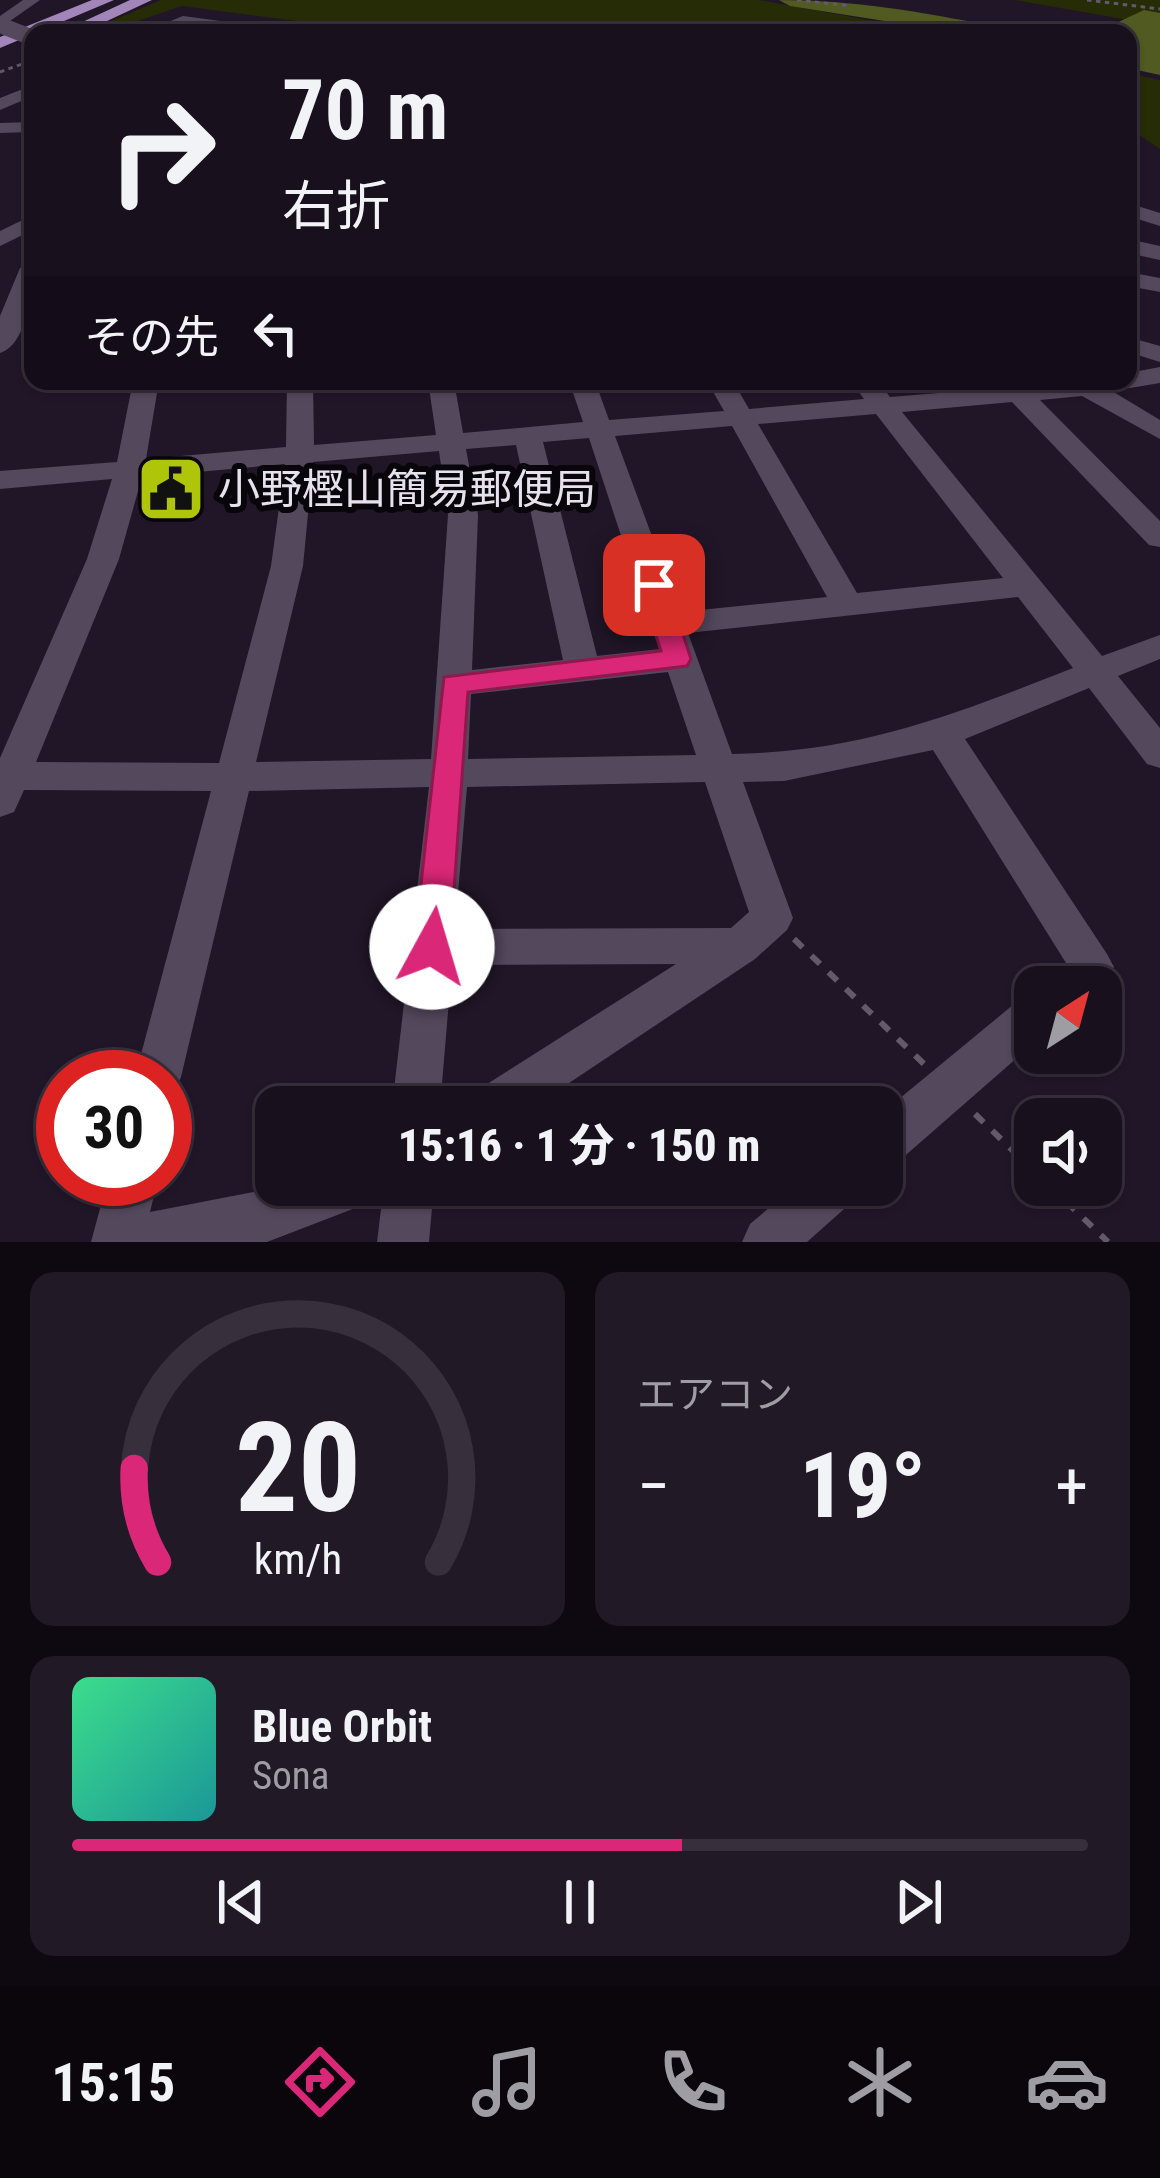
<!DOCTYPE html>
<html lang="ja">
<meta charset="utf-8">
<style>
body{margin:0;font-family:"Roboto Condensed","Noto Sans JP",sans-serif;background:#221927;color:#f1f3f6;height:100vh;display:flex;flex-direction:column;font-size:45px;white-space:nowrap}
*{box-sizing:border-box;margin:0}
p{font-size:39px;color:#9f9da4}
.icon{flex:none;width:66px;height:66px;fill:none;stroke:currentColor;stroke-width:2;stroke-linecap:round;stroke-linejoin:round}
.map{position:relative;height:1242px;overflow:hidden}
.details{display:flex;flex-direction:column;gap:30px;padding:30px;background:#0e0910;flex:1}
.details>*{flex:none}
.banner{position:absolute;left:24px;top:24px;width:1113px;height:366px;border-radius:24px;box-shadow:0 3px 9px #0004,0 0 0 3px #37303c;background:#19101e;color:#f1f3f6;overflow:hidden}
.needle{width:78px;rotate:36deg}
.buttons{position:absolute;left:1014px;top:966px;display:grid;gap:24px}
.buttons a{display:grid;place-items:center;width:108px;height:108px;border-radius:24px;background:#19101e;box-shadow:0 3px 9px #0004,0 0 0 3px #37303c;font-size:60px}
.speed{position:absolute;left:36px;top:1050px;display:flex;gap:24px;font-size:60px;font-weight:700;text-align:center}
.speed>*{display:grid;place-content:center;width:156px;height:156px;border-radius:50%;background:#19101e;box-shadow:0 3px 9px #0004,0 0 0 3px #37303c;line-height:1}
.speed .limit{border:18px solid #d22;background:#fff;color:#111}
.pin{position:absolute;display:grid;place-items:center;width:102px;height:102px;color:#fff;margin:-51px;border-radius:24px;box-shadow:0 6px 18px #0006}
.me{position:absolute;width:132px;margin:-66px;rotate:6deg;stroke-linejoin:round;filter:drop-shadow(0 0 9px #0008)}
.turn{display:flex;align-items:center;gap:42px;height:252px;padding:0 60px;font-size:54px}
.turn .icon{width:156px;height:156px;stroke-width:2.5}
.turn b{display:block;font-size:84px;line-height:102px}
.then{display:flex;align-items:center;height:114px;padding:0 60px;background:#0003;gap:24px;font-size:45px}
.big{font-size:90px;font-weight:800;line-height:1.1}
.details .tile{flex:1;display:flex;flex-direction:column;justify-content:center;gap:18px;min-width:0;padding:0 42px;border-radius:24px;background:#221927}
.details .dial{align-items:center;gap:0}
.dial svg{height:312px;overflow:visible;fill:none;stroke:#37303c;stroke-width:7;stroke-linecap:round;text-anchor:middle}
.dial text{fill:#f1f3f6;stroke:none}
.song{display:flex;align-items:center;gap:36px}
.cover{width:144px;height:144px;border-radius:18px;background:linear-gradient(135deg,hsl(150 70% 55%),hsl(180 70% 35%))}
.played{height:12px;border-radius:6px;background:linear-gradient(90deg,#db2777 60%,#37303c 60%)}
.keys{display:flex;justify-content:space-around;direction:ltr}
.heat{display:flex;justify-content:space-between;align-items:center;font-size:66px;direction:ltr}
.details .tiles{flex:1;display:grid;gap:30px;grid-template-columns:1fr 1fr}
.tile:last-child{grid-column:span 2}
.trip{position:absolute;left:255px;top:1086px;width:648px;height:120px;border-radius:24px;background:#19101e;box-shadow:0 3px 9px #0004,0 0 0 3px #37303c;font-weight:800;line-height:120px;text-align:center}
.tabs{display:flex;height:192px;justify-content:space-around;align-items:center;background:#0a060c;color:#9f9da4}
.tabs .icon{width:84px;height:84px}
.tabs .selected{color:#db2777}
.tabs b{font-size:54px;color:#f1f3f6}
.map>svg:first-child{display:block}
.green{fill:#262c06}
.water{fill:#505a21}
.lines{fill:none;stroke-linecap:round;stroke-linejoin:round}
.river{fill:#505a21;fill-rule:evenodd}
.path-far1{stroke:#625969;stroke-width:3;stroke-dasharray:4.5 4.5;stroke-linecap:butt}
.path{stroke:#625969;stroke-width:6;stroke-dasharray:12 12;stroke-linecap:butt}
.minor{fill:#54485d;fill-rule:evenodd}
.highway{fill:#a386b9;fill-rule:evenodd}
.minor-bridge{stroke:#54485d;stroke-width:16}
.route{fill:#db2777;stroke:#8e194d;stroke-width:3}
.labels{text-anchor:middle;stroke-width:12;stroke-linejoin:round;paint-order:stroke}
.poi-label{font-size:42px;fill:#e7e0ed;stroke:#08050b;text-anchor:start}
</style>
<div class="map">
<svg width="1160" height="1242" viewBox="0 0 1160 1242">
<rect width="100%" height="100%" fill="#211628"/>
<g class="green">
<polygon points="161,0 759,0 939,33 389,33 182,6 102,33 83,33"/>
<polygon points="1014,0 1160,0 1160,26 1146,23"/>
<polygon points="1128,73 1160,80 1160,149 1128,127"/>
</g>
<polygon class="water" points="1144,10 1160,13 1160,75 1128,68 1128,33 1095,33"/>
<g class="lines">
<path class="river" d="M 779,0 C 853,0 921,12 993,26 L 1004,33 L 960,33 L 790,6 Z"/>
<g class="path-far1">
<polyline points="797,0 851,6"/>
<polyline points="1087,0 1160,9"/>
<polyline points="0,72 33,60"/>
</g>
<g class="path">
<polyline points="794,939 924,1064"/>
<polyline points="975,1114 1035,1172"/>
<polyline points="1049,1185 1108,1242"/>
</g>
<g class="minor">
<polygon points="23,0 40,0 0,28 0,16"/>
<polygon points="183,16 272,28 280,33 184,26 164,33 141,33"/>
<polygon points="33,85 33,96 0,110 0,98"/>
<polygon points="33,122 33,132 0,133 0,123"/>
<polygon points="1128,203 1160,213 1160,226 1128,216"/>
<polygon points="33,215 33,230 0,246 0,231"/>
<polygon points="1128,239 1160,246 1160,260 1128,253"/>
<path d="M 33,262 C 33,287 28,344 0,353 L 0,316 L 20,268 Z"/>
<polygon points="1128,272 1160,278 1160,292 1128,286"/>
<polygon points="1128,337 1160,346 1160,362 1128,352"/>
<path d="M 1160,367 L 1160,383 L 1112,391 L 1160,420 L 1160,439 L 1082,396 L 1040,400 L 1160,521 L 1160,547 L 1149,545 L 1012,402 L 902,412 L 1102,656 L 1160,635 L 1160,659 L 1118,676 L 1160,728 L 1160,768 L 1147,764 L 1089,688 L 965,739 L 1107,954 L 1114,967 L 1099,987 L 1046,987 L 1066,963 L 933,750 L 784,781 L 743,782 L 793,918 L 787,930 L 755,959 L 533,1107 L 469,1107 L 476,1091 L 676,964 L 452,965 L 440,1107 L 392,1107 L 429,787 L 249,791 L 181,1077 L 174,1092 L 165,1096 L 165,1077 L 135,1077 L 211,791 L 24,790 L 14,812 L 0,817 L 0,758 L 87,559 L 112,479 L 0,489 L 0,471 L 117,462 L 133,381 L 159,381 L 146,459 L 286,447 L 287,381 L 313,381 L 314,445 L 436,435 L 428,381 L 454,381 L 463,433 L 583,422 L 569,381 L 595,381 L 609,420 L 724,411 L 707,381 L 733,381 L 749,409 L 864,399 L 851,381 L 878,381 L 890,397 L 999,388 L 1000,381 L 1025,385 L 1128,381 L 1128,373 ZM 876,414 L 1003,578 L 857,593 L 758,424 ZM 732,426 L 827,597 L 680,612 L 615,436 ZM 589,438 L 650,624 L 660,649 L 597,656 L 543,442 ZM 516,445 L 563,660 L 472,670 L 478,515 L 466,449 ZM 439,451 L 448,515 L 431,759 L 256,762 L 303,566 L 313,462 ZM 285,464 L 271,566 L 219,763 L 36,762 L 119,559 L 142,477 ZM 1018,597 L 1073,668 C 956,714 861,752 732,754 L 688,633 ZM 668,672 L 696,755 L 468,759 L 471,694 ZM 705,782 L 749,912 L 731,928 L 455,929 L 467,787 Z"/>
<polygon points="1035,994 1035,1042 899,1161 882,1167 882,1113 1019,1000"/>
<polygon points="108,1179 158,1179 150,1212 290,1185 378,1185 371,1202 267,1242 91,1242"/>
<polygon points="384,1185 434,1185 429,1242 377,1242"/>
<polygon points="796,1185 859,1185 852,1202 807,1242 742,1242 750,1224"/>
</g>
<g class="highway">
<polygon points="92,0 114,0 0,48 0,37"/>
<polygon points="130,0 152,0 92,28 78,24"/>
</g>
<polyline class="minor-bridge" points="5,27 33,38"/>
</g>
<polygon class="route" points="654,577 667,585 691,659 687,666 468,692 450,947 444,957 432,962 420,957 414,947 444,677 661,651 640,585"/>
<defs>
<symbol id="civic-square" viewBox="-11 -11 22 22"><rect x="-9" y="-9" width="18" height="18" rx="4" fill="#aec509" stroke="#08050b"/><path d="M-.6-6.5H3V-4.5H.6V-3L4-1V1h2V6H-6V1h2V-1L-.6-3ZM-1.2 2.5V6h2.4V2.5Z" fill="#111"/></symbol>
</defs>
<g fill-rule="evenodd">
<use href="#civic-square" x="133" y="451" width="76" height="76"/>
</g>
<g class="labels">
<g class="poi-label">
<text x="218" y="504">小野樫山簡易郵便局</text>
</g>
</g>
</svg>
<div class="buttons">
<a><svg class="needle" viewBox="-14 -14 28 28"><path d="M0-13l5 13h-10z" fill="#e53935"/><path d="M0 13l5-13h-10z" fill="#9f9da4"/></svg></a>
<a><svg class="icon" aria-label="sound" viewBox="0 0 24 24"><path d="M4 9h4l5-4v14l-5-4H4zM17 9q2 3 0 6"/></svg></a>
</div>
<div class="speed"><div class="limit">30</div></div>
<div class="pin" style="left:654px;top:585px;background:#d93025"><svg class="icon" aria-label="arrive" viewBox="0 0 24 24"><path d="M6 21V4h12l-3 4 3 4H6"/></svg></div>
<svg class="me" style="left:432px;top:947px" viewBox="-20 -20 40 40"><circle r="19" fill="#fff"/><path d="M0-13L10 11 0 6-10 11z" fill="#db2777"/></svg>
<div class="trip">15:16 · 1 分 · 150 m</div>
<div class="banner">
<div class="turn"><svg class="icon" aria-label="right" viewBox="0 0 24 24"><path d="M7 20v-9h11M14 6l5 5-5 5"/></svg><div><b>70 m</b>右折</div></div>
<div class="then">その先<svg class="icon" aria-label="left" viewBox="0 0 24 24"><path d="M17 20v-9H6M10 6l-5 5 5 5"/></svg></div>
</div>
</div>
<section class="details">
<div class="tiles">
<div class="tile dial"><svg viewBox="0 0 100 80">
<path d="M14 69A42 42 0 1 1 86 69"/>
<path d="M14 69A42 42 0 0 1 8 45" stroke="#db2777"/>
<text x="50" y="56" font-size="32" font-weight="700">20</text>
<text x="50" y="72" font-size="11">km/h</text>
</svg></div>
<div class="tile"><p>エアコン</p>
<div class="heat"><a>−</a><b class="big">19°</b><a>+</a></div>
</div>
<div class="tile">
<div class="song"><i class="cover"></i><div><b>Blue Orbit</b><p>Sona</p></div></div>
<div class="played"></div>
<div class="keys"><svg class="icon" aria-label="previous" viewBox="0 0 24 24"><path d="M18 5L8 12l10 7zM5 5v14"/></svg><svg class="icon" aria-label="pause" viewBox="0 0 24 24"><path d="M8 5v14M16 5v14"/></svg><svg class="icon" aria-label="next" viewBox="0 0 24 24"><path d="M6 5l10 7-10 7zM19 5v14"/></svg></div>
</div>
</div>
</section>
<nav class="tabs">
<b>15:15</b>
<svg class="icon selected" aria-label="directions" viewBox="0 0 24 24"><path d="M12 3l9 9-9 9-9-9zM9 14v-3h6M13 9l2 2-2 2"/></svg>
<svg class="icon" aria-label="music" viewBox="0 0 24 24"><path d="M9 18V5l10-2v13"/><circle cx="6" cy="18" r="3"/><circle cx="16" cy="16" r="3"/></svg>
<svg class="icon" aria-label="phone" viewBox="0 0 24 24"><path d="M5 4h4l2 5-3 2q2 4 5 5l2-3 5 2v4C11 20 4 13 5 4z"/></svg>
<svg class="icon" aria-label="climate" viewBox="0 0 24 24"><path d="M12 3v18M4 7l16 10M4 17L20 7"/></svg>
<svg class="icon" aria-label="car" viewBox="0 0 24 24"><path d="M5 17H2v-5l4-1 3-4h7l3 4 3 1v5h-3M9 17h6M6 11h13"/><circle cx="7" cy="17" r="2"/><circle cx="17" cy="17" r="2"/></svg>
</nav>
